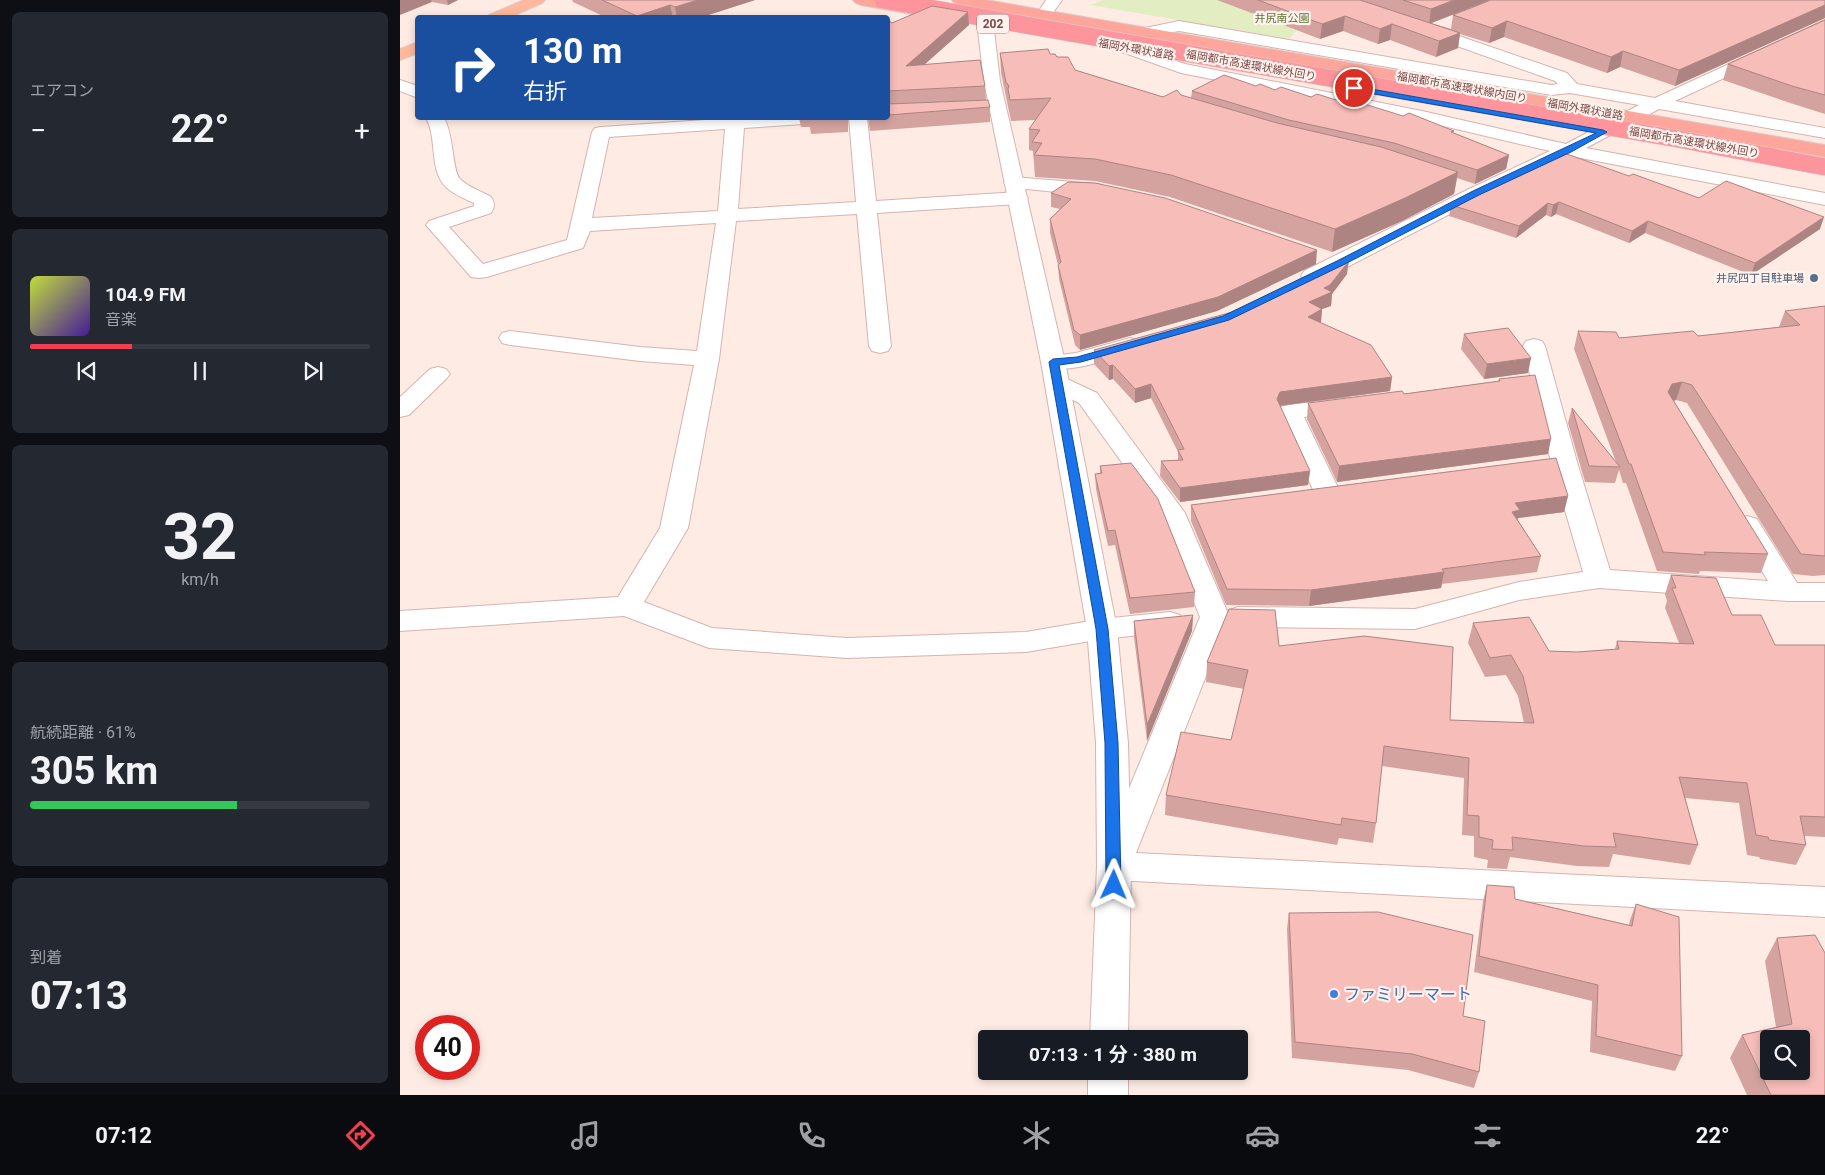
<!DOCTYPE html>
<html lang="ja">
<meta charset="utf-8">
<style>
body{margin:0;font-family:Roboto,"Noto Sans JP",sans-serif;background:#242831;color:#f1f3f6;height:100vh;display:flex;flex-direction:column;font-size:19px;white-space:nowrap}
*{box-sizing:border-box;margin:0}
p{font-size:16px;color:#9ea1a6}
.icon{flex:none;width:28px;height:28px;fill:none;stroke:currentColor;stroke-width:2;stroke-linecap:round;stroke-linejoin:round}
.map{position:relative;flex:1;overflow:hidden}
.side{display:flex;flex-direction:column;gap:12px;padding:12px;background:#0d0f14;width:400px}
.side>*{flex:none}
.guide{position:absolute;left:15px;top:15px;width:475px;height:105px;border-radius:5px;box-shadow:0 2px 8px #0003;background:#1a4fa0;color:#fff;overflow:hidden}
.tools{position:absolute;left:1360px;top:1030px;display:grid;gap:10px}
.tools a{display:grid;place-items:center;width:50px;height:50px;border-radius:5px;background:#171b24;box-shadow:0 2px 8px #0003;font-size:25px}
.speed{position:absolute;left:15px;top:1015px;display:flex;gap:10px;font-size:25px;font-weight:700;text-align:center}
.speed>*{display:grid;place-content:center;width:65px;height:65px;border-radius:50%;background:#171b24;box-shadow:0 2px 8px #0003;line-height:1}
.speed .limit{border:8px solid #d22;background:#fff;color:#111}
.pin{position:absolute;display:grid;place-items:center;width:42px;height:42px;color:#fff;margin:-21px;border:2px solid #fff;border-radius:50%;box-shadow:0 1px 5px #0007}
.me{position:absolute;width:55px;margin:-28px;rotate:1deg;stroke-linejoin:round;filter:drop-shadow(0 0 4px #0008)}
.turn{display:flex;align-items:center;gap:18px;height:105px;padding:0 25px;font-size:22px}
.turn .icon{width:65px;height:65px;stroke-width:2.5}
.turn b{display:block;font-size:35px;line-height:42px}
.big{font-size:38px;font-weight:700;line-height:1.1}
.side .tile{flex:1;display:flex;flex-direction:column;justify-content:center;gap:8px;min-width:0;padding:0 18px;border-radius:8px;background:#242831}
.side .dial{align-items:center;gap:0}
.dial b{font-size:65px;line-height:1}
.song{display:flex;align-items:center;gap:15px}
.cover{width:60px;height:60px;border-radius:8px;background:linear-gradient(135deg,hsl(70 70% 55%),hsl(260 70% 35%))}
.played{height:5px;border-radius:2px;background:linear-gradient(90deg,#f43e52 30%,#363941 30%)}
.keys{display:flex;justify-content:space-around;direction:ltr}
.heat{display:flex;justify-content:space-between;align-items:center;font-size:28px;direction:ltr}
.charge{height:8px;border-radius:4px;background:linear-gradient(90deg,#34c759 61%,#363941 0)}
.trip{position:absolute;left:578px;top:1030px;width:270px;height:50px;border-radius:5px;background:#171b24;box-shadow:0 2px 8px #0003;font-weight:700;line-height:50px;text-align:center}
.menu{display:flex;height:80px;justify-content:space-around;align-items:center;background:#090b0e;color:#9ea1a6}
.menu .icon{width:35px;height:35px}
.menu .active{color:#f43e52}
.menu b{font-size:22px;color:#f1f3f6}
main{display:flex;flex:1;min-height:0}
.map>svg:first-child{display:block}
.green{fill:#e2eec1}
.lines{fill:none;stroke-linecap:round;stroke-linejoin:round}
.minor-casing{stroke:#d6b3af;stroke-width:2}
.tertiary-casing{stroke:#d6b3af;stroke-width:2}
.primary-casing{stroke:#dacccb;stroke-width:2}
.trunk-casing{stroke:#dacccb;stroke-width:2}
.minor{fill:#fff;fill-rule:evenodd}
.tertiary{fill:#fff;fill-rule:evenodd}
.primary{fill:#ffb89b;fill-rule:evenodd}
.trunk{fill:#fea69c;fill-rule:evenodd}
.motorway-bridge-casing{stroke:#dacccb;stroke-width:18;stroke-linecap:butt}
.motorway-bridge{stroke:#fe959d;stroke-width:17}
.wall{fill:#d4a39f}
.shaded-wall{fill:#ad8482}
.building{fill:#f7bdb9;stroke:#ad8482;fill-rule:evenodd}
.route{fill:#1a73e8;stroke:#114b97}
.service-dot{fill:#5c6f8a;stroke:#fff2ed;stroke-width:2}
.shop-dot{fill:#3f7fe0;stroke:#fff2ed;stroke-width:2}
.labels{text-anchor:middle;stroke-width:4.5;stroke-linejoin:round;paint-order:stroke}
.far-park-label{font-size:11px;fill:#5e7438;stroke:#fff2ed}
.far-street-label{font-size:11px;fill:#7a4847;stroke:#fff2ed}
.far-service-label{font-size:11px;fill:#4e5e75;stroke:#fff2ed;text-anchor:end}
.shield{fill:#fff2ed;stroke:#a27b79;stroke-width:1}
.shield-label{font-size:12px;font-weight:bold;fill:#7a4847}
.near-shop-label{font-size:16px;fill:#366cbe;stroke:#fff2ed;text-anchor:start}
</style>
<main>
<section class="side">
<div class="tile"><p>エアコン</p>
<div class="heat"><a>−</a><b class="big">22°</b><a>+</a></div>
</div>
<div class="tile">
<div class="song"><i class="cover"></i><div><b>104.9 FM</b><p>音楽</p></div></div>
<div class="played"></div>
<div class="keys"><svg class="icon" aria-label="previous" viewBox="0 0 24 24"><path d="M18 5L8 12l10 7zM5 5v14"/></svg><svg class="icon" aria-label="pause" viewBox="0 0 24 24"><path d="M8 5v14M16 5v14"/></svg><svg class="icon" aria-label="next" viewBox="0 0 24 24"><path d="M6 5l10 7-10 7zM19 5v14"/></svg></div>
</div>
<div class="tile dial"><b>32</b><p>km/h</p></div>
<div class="tile"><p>航続距離 · 61%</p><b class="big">305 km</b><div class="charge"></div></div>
<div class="tile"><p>到着</p><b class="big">07:13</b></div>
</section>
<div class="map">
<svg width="1425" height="1095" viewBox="0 0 1425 1095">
<rect width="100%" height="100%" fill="#feece4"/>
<polygon class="green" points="703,0 922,0 923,2 889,39 690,5"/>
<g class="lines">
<defs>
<g id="minor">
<polygon points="646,0 662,0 650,17 640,17 637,14"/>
<polygon points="1425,20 1425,31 1275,101 1425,128 1425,138 1259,109 1186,148 1425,193 1425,205 1170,156 1083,197 920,281 912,282 904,281 901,276 904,271 1069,189 1150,151 1022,121 781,73 719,51 717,48 719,45 725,43 785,64 1022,111 1166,144 1239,105 1170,93 1151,95 779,31 746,37 740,35 738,32 740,29 779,21 1151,85 1158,84 1155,81 1018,32 1016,29 1018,26 1024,24 1167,73 1177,84 1255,98"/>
<polygon points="0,80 18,86 18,98 0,91"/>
<path d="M 26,118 L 44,118 C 54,135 52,170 60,179 C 68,187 81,191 91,197 C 95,203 95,207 91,213 L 49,227 L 83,264 L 167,240 L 192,132 L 195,128 L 201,127 L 335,118 L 427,118 L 424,122 L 418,123 L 344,128 L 338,209 L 456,202 L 449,118 L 467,118 L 476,201 L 618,192 L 625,194 L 628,198 L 625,202 L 618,204 L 477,213 L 491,346 L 488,351 L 480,353 L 472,351 L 469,346 L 457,214 L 336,221 L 319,359 L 288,528 L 244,602 L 312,628 L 447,638 L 626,632 L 702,619 L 770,612 L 780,615 L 785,622 L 780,629 L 770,632 L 702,639 L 626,652 L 447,658 L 309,648 L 224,616 L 0,631 L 0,611 L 218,597 L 260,528 L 294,365 L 240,361 L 110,345 L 102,343 L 99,338 L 102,333 L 110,331 L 240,347 L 297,351 L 316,223 L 190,231 L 183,248 L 87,277 L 79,278 L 71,277 L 26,225 L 29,221 L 74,206 L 74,203 C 65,199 55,195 47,188 C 28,171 38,139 26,118 ZM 325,129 L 318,211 L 192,218 L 209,137 Z"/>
<polygon points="614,177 697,184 704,186 707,190 704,194 697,196 607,187 604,183 607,179"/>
<path d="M 730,338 L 738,340 L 741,345 L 738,350 C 710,358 674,374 645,367 L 641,362 L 645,357 L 676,353 Z"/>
<polygon points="1134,339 1142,341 1145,346 1177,462 1210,570 1368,581 1334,525 1337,519 1347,516 1357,519 1397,583 1425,583 1425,601 1389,601 1199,588 1119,600 1015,629 838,627 827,623 736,853 1425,887 1425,917 714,880 702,876 697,866 800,617 759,514 679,403 649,388 645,383 649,378 657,376 665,378 697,393 785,513 827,611 838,607 1015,609 1119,582 1183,572 1151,462 1123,346 1126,341"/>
<polygon points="38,367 46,369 50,374 46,379 9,415 0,417 0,397 30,369"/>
<polygon points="944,398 953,400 956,405 953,410 904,417 941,494 937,500 928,502 919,500 915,494 877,412 880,407 889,405"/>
</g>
<g id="tertiary">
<polygon points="558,0 574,0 593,22 600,81 665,362 717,629 728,743 731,866 728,1039 690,1039 697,866 696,743 687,629 641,362 584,81 577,23"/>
<rect x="688" y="1071" width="40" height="24"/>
</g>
<g id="primary">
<polygon points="124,0 145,0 142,3 108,18 87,18 89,15"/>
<polygon points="18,42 18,53 0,60 0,49"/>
</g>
<g id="trunk">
<polygon points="453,0 486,0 516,6 519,9 516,12 511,14 461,5 456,3"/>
<polygon points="552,0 586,0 1425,145 1425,157 560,5 555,3"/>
</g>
</defs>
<use href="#minor" class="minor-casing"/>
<use href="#tertiary" class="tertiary-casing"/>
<use href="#primary" class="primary-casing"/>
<use href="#trunk" class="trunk-casing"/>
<use href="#minor" class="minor"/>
<use href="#tertiary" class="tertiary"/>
<use href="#primary" class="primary"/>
<use href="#trunk" class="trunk"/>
<defs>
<polyline id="motorway-bridge" points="483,0 1278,139 1425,167"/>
</defs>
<use href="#motorway-bridge" class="motorway-bridge-casing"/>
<use href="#motorway-bridge" class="motorway-bridge"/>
</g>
<g class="wall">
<polygon points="0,0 58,0 48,5 32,2"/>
<polygon points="172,0 355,0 299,18 207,18 173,2"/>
<polygon points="817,0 1090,0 1031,23 1051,29 1053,15 1425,0 1425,18 1275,86 1220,67 1207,73 1104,37 1089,43 1060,34 1058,48 1036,57 990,40 978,44 943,31 920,39"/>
<polygon points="568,12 569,25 525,64 585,86 586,100 590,107 590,122 470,131 468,118 488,118 488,20 492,23"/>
<polygon points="1425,20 1425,114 1387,102 1323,80 1328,64"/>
<polygon points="600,53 650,54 657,57 675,70 763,97 781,95 791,98 792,91 856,86 911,97 936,100 1054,133 1109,155 1106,169 1075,184 1057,178 1054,194 1002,221 932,252 770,197 695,181 635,177 633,151 629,150 629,129 635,120 611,121 601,73"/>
<polygon points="399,118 448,118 448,132 411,134 410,127 401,127"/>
<polygon points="1135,168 1229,176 1299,198 1420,229 1351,275 1245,233 1229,243 1156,214 1151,217 1146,215 1116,238 1049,216 1051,205"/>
<polygon points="651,193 916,264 817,311 680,350 675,345 659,279 658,265 650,233 650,219 660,209 651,207"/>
<polygon points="947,274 932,294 931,306 922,309 921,322 920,323 992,377 990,391 880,406 910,471 908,485 780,502 760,476 761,461 778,460 778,452 751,398 735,403 713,379 709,380 694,364 694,350 836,311"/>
<polygon points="1425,306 1425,575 1413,576 1393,574 1287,403 1276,400 1274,401 1368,554 1361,573 1300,571 1299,574 1257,571 1226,483 1223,483 1219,470 1215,483 1185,482 1168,423 1172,408 1216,462 1174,349 1178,331 1219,338 1298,336 1379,327 1385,311"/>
<polygon points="1064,334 1128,373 1084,379 1061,349"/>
<polygon points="1099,379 1148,454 937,482 907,419 908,403 1004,394 1098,381"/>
<polygon points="700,466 795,592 794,607 730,614 715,545 708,546 696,489 695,474 700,474"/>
<polygon points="1168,496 1164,512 1118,518 1118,520 1141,556 1137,572 1042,584 1041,588 909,606 826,605 791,521 791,505"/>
<polygon points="1271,575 1332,615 1375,645 1425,645 1425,837 1404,836 1406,845 1396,865 1360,859 1359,857 1347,855 1339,803 1285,798 1298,845 1290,865 1213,854 1209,867 1177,866 1110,857 1107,869 1087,868 1088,860 1074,857 1074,836 1062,835 1064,778 982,766 976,823 973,843 939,838 937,845 765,815 766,795 831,740 844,689 806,682 807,662 879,646 1050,720 1124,723 1118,696 1106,675 1085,677 1068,643 1073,623 1149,651 1177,652 1215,649 1217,641 1279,643 1265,608 1267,601 1265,594"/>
<polygon points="793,615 792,631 747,741 734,637 734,621"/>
<polygon points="1087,885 1115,899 1229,925 1230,920 1236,904 1282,1056 1275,1071 1190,1052 1192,1001 1074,972 1083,901"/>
<polygon points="889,913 1063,1016 1079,1072 1074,1088 1008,1070 892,1058 887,929"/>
<polygon points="1377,938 1425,1095 1347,1095 1330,1058 1342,1035 1376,1027 1365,961"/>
</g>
<g class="shaded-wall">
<polygon points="0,0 31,0 32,2 0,15"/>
<polygon points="47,0 58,0 48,5"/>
<polygon points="298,0 355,0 299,18 277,18 275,7"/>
<polygon points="1054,0 1090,0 1029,24 1031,9"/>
<polygon points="270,5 273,18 237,18 237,16"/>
<polygon points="1425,5 1425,18 1275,86 1279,70"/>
<polygon points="568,12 569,25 507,80 506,66"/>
<polygon points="945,16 943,31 920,39 922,24"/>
<polygon points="1107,21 1104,37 1089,43 1092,28"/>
<polygon points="992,24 990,40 978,44 980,29"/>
<polygon points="1060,33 1058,48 1036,57 1039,41"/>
<polygon points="1223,51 1220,67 1207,73 1211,57"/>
<polygon points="1109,155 1106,169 1075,184 1077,170"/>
<polygon points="1058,172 1054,194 1002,221 932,252 935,229"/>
<polygon points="1159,202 1156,214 1151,217 1153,205"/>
<polygon points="1148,203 1146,215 1116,238 1119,226"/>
<polygon points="1424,217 1420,229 1351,275 1355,263"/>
<polygon points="1248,221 1245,233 1229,243 1232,231"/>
<polygon points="917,250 916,264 817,311 680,350 680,335"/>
<polygon points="949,261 947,274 932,294 931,306 922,309 921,322 906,330 909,302"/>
<polygon points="1131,358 1128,373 1084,379 1087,364"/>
<polygon points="713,365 713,379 709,380 709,366"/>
<polygon points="992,377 990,391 878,406 877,399 880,392"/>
<polygon points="1282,382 1276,400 1267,402 1268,392 1272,384"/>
<polygon points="751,384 751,398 735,403 735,389"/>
<polygon points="1151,439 1148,454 937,482 939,466"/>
<polygon points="910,471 908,485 780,502 780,488"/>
<polygon points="1168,496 1164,512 1118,518 1116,526 1109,528 1115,503"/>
<polygon points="1044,572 1041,588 909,606 911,590"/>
<polygon points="793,615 792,631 747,741 747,725"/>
</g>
<g class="building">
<polygon points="202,0 298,0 275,7 270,5 237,16"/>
<polygon points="858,0 960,0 1060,33 1039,41 992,24 980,29 945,16 922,24"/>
<polygon points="1003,0 1054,0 1031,9"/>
<polygon points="1091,0 1425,0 1425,5 1279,70 1223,51 1211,57 1107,21 1092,28 1053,15"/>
<polygon points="532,6 568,12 506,66 580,60 585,86 488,91 488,20 492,23"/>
<polygon points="1425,20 1425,95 1392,86 1328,64"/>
<polygon points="648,49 650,54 655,54 657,57 668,57 675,70 763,97 777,90 781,95 877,123 981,147 1058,172 1005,198 935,229 771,175 695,159 634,155 642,143 632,142 640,130 629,129 651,98 610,100 608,89 609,86 606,82 600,53"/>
<polygon points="824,75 856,86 860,84 875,90 881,87 911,97 917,94 936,100 942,97 1003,116 1009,113 1054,131 1051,132 1109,155 1077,170 994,143 889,120 792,91"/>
<polygon points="588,100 590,107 488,115 488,104"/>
<polygon points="409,118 438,118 409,119"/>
<polygon points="1164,153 1229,176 1233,174 1299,198 1326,181 1424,217 1355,263 1248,221 1232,231 1159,202 1153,205 1148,203 1119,226 1051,205 1130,166 1135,168"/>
<polygon points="668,182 695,183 765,198 917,250 818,297 680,335 674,330 658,265 661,262 650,219 671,199 651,193"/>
<polygon points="944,258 949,261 930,285 924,288 932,292 909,302 922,309 908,317 971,345 992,377 880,392 877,399 910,471 780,488 761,461 783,460 778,450 784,449 751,384 735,389 713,365 709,366 694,350 836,311"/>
<polygon points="1425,306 1425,556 1401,554 1292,385 1282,382 1272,384 1268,392 1368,554 1304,552 1306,555 1263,552 1231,464 1229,464 1178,331 1216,332 1219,338 1293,331 1298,336 1400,325 1385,311"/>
<polygon points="1108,328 1131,358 1087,364 1064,334"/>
<polygon points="1135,375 1151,439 939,466 908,403 1002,391 1004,394 1100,381 1099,379"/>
<polygon points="1172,408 1220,467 1189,466"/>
<polygon points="1156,458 1168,496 1115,503 1120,510 1112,512 1141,556 1042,569 1044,572 911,590 827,589 791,505"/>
<polygon points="731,463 758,499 795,592 730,598 715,530 708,531 695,474 702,473 700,466"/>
<polygon points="1271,575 1316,578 1332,615 1361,615 1375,645 1425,645 1425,817 1400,816 1406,845 1369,840 1368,837 1356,835 1347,783 1279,777 1298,845 1213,833 1216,847 1184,846 1112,837 1113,850 1092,849 1093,840 1079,837 1079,816 1067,815 1069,758 984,746 976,823 942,818 941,825 766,795 781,732 831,740 848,670 807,662 829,609 875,610 879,646 964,636 1053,647 1050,720 1134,723 1123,676 1111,655 1090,658 1073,623 1129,617 1149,651 1177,652 1219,649 1217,641 1294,644 1272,588 1276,588"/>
<polygon points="793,615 747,725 734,621"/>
<polygon points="1087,885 1114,887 1115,899 1232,926 1236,904 1279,917 1282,1056 1196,1036 1198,985 1079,956"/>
<polygon points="978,912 1073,935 1063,1016 1085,1021 1079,1072 1012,1054 895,1042 889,913"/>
<path d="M 1415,935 L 1425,953 L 1425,1095 L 1371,1095 L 1342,1035 L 1392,1024 L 1377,938 ZM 1369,1039 L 1401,1039 L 1401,1071 L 1369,1071 Z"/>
</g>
<polygon class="route" points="954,86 1203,130 1207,132 1171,152 1079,195 943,265 829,320 681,362 659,365 708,629 718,743 721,885 719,890 714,891 708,890 706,885 705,743 696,629 649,362 653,359 677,357 823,316 937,261 1073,191 1196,133 952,90 952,87"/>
<circle class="service-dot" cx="1414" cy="278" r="5"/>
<circle class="shop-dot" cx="934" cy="994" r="5"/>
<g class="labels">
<g class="far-park-label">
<text x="882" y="22">井尻南公園</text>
</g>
<g class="far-street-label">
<text transform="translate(736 49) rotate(10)" y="4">福岡外環状道路</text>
<text transform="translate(851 65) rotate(10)" y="4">福岡都市高速環状線外回り</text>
<text transform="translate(1062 87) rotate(10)" y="4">福岡都市高速環状線内回り</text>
<text transform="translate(1185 109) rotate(10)" y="4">福岡外環状道路</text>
<text transform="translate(1294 142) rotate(10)" y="4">福岡都市高速環状線外回り</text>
</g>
<g class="far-service-label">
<text x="1404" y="282">井尻四丁目駐車場</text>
</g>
<rect class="shield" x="577" y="14.5" width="32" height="19" rx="4"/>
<g class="shield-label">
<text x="593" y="28">202</text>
</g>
<g class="near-shop-label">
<text x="944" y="1000">ファミリーマート</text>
</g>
</g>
</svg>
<div class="tools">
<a><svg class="icon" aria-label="search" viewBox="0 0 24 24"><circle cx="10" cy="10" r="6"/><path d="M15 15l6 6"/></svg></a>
</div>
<div class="speed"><div class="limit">40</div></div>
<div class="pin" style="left:954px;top:88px;background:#d93025"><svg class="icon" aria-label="arrive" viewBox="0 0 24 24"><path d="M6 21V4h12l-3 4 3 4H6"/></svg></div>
<svg class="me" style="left:714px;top:885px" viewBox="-20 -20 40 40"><path d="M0-17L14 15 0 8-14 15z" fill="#1a73e8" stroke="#fff" stroke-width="4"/></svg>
<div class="trip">07:13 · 1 分 · 380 m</div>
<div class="guide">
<div class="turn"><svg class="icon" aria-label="right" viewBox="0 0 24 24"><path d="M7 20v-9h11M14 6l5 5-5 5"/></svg><div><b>130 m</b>右折</div></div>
</div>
</div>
</main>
<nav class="menu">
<b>07:12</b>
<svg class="icon active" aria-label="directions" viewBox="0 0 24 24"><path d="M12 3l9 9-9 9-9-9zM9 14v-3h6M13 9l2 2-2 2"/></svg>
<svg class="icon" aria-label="music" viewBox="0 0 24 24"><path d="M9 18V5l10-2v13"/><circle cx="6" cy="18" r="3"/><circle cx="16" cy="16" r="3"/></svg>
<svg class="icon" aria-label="phone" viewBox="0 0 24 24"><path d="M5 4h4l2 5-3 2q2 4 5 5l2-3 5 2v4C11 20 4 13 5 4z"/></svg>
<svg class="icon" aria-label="climate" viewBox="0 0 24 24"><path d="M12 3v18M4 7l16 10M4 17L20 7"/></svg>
<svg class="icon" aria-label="car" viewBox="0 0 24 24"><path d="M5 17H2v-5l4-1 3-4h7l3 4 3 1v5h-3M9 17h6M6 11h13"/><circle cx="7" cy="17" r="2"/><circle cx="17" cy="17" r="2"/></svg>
<svg class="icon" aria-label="filters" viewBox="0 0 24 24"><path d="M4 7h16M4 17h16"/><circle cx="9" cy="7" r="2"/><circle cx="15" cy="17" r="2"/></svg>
<b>22°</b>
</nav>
